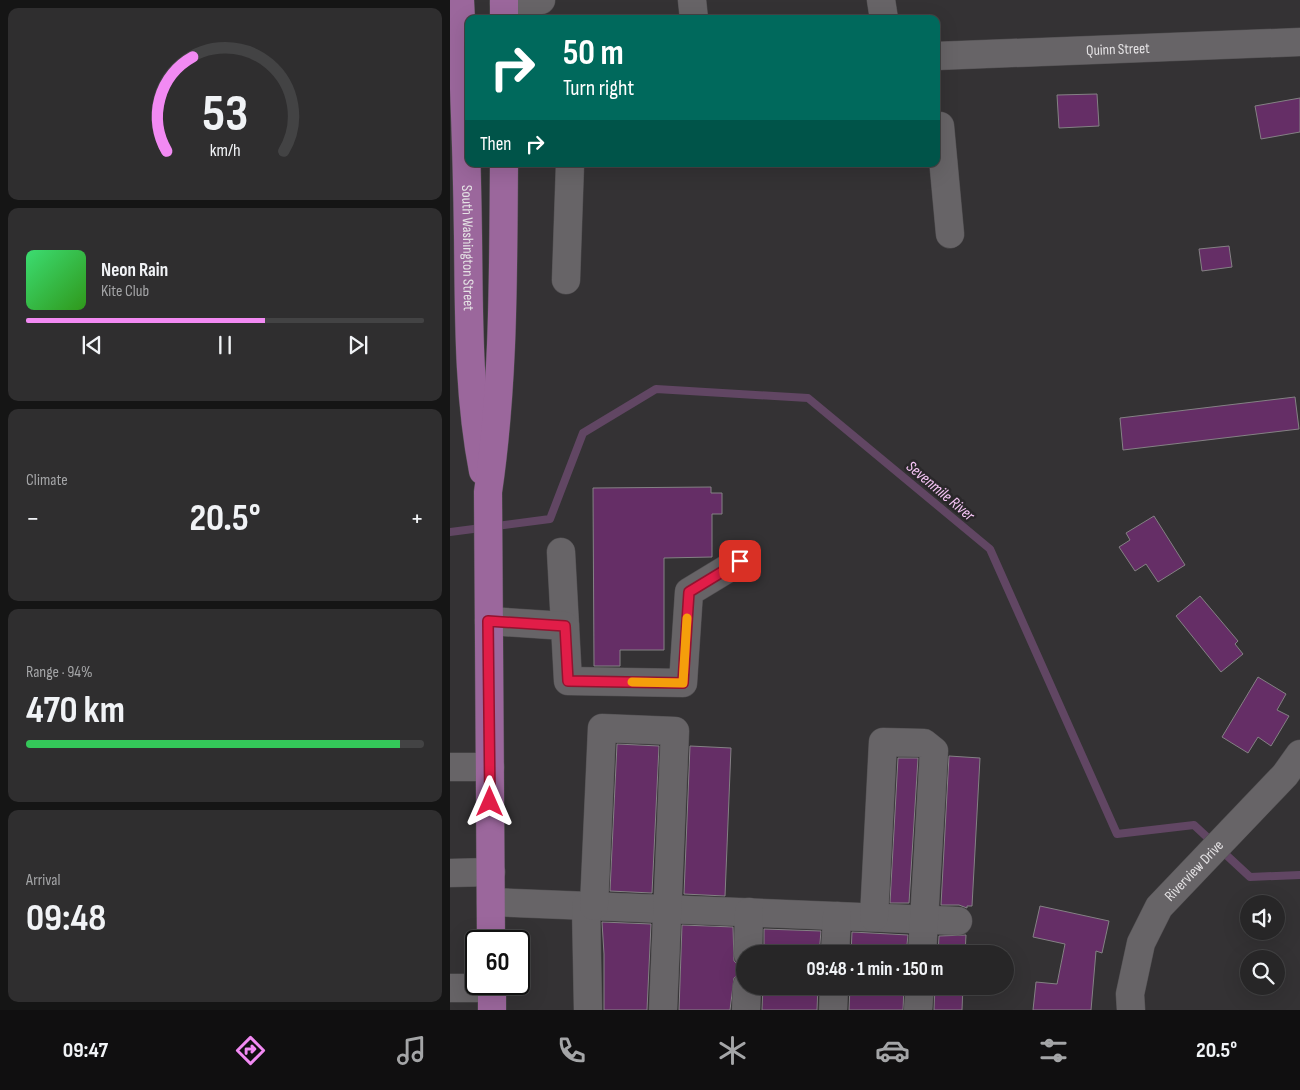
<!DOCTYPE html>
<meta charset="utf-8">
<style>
body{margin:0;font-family:"Sofia Sans Condensed",sans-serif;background:#2f2e2f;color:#f1f3f6;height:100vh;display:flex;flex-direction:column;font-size:19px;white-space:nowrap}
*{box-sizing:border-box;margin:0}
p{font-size:16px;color:#a4a5a7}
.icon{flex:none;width:28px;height:28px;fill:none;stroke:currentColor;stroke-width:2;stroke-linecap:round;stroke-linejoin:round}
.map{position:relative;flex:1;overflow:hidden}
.side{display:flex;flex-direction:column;gap:8px;padding:8px;background:#151515;width:450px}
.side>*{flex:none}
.top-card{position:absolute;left:15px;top:15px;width:475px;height:152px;border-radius:10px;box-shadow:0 5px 20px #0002,0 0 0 1px #434344;background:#00695c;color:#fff;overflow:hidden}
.buttons{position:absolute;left:790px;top:895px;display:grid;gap:10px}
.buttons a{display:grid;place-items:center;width:45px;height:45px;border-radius:50%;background:#272627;box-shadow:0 5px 20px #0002,0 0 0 1px #434344;font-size:25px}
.speed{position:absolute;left:15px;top:930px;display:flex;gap:10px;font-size:25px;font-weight:700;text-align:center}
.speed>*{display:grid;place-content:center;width:65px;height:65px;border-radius:50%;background:#272627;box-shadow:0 5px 20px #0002,0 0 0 1px #434344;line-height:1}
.speed .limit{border:2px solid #111;border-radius:8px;background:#fff;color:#111}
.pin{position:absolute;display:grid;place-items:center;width:42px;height:42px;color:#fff;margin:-21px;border-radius:10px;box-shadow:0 2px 8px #0006}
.me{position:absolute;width:55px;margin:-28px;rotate:0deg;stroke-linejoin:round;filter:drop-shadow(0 0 4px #0008)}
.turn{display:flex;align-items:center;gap:18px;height:105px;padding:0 15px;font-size:22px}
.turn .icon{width:65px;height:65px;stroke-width:2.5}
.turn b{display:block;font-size:35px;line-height:42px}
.then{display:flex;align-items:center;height:48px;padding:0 15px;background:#0003;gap:10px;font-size:19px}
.big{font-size:38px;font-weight:700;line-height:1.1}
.side .widget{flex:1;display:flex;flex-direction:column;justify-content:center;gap:8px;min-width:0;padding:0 18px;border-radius:10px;background:#2f2e2f}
.side .dial{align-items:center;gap:0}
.dial svg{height:130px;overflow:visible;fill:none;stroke:#434344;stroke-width:7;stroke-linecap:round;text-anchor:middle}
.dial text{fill:#f1f3f6;stroke:none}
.song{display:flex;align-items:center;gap:15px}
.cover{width:60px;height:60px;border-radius:8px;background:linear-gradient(135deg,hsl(140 70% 55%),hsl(110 70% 35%))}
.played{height:5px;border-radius:2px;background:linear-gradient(90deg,#f28af3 60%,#434344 60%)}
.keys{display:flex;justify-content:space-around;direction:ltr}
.heat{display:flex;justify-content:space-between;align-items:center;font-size:28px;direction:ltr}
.charge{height:8px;border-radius:4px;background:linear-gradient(90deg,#34c759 94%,#434344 0)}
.trip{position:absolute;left:286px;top:945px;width:278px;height:50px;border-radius:25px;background:#272627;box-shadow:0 5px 20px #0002,0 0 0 1px #434344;font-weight:700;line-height:50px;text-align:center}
.tab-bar{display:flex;height:80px;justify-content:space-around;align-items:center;background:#100f10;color:#a4a5a7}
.tab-bar .icon{width:35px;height:35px}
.tab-bar .selected{color:#f28af3}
.tab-bar b{font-size:22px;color:#f1f3f6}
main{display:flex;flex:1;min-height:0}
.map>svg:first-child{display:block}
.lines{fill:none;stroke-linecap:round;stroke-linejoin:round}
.stream{stroke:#614663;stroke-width:8}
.building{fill:#652e66;stroke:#848184}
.minor-casing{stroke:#504e50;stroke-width:29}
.major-casing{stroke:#504e50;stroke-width:29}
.minor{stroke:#676467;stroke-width:28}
.major{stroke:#9b679c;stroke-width:28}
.route-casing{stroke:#92132f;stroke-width:12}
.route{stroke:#e11d48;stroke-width:9}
.slow{stroke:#f59e0b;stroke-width:9}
.labels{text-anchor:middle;stroke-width:5;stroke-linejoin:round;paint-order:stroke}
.street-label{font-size:15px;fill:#e5e3e5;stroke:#2a282a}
.water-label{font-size:16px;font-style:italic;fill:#f8c7f8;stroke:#2a282a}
</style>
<main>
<section class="side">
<div class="widget dial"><svg viewBox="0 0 100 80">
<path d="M14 69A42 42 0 1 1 86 69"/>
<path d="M14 69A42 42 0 0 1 30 11" stroke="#f28af3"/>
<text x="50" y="56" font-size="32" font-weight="700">53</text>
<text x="50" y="72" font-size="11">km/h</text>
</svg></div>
<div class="widget">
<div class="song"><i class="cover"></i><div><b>Neon Rain</b><p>Kite Club</p></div></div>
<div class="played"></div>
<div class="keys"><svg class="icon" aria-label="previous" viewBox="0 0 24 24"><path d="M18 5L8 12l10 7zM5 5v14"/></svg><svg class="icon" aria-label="pause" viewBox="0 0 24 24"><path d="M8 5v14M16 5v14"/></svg><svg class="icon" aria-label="next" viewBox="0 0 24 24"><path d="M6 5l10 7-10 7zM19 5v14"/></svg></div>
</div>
<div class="widget"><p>Climate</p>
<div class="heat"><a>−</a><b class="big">20.5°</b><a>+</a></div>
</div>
<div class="widget"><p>Range · 94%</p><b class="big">470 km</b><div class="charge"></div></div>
<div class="widget"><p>Arrival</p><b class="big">09:48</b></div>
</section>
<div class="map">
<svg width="850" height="1010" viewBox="0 0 850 1010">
<rect width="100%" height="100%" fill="#343234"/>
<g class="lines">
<polyline class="stream" points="0,532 100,519 133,433 206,389 358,398 540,549 667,834 744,825 800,877 850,875"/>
</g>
<g class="building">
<polygon points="647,94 649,126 609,128 607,95"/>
<polygon points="850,98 850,132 811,139 805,106"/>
<polygon points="779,246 782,267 752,271 749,249"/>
<polygon points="845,397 849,429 673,450 670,418"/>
<polygon points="261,487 261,493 272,493 272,514 262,514 262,557 214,558 214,650 170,650 170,666 144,666 143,488"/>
<polygon points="704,516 735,565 708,582 696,564 685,571 669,547 680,540 676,533"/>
<polygon points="750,596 788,641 785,644 793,654 771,672 726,616"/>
<polygon points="808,677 836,694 827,710 839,716 821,746 808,737 798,753 772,737"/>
<polygon points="167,744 209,746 202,893 160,891"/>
<polygon points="240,746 281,748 275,896 234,894"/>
<polygon points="499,756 530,758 522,906 517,906 517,908 509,905 491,905"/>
<polygon points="448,758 468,758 459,903 440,903"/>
<polygon points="590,906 659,921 652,953 646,951 641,1010 583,1010 586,982 607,984 615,944 583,937"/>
<polygon points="152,922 201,924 197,1010 154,1010 154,954"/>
<polygon points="232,925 283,927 284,961 295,971 284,978 280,1010 229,1010"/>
<polygon points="314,929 371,931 369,954 314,954"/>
<polygon points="402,932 458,935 456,954 401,954"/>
<polygon points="516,935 515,954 488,954 489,936"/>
<polygon points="313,986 368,986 367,1010 312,1010"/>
<polygon points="400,986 454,986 453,1010 399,1010"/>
<polygon points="485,986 513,986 512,1010 484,1010"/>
</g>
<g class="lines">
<defs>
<g id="minor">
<polyline points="242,0 244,19"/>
<polyline points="431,0 434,19"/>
<polyline points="54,3 91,0"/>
<path id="s1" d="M 486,56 L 850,42"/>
<polyline points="486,126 490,126 500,234"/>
<polyline points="116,280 120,164"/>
<polyline points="111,552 115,626"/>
<polyline points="39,621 115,626 118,681 233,683 239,592 290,561"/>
<polyline points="0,767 40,767"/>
<polyline points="0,873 41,872"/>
<polyline points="41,902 508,921"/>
<polyline points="136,906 138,1010"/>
<polyline points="144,906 152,728 225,731 213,1010"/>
<polyline points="424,917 433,742 474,743 484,751 472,954"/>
<polyline points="298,954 299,912"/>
<polyline points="385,954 387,916"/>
<polyline points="0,988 42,988"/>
<polyline points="296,1010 297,986"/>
<polyline points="383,1010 384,986"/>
<polyline points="468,1010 470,986"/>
<path id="s2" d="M 681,1010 L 680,994 L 691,943 L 709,907 L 835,775 L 850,754"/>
</g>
<g id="major">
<path id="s3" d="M 10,0 C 14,79 17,157 18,236 C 19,315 18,394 33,471"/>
<polyline points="54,0 54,19"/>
<path d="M 41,941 L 38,492 C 54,383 53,274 54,164"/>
<polyline points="42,984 42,1010"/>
</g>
</defs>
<use href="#minor" class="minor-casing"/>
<use href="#major" class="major-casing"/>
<use href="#minor" class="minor"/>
<use href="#major" class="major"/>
</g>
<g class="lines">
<defs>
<polyline id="route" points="40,802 38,621 115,626 118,681 233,683 239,592 290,561"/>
</defs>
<use href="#route" class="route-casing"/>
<use href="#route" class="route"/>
<polyline class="slow" points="182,682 233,683 237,618"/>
</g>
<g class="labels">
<g class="street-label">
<text dy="5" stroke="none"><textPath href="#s1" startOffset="182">Quinn Street</textPath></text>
<text dy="5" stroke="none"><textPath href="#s3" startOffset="248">South Washington Street</textPath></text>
<text dy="5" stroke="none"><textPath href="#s2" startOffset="159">Riverview Drive</textPath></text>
</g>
<g class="water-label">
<text transform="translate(491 490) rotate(40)" y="6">Sevenmile River</text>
</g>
</g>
</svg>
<div class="buttons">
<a><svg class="icon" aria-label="sound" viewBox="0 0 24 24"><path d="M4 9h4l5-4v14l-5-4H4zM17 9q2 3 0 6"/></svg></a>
<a><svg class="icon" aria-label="search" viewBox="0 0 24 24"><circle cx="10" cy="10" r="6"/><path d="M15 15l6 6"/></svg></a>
</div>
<div class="speed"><div class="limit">60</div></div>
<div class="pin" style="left:290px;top:561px;background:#d93025"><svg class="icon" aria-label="arrive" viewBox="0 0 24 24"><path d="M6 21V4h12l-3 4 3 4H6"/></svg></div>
<svg class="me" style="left:40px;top:802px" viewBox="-20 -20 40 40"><path d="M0-17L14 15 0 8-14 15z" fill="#e11d48" stroke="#fff" stroke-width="4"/></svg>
<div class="trip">09:48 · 1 min · 150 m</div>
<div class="top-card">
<div class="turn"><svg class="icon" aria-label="right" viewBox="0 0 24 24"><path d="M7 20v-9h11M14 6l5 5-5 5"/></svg><div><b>50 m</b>Turn right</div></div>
<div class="then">Then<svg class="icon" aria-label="right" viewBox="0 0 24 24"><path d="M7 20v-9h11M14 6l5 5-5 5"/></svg></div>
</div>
</div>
</main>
<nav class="tab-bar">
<b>09:47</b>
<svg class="icon selected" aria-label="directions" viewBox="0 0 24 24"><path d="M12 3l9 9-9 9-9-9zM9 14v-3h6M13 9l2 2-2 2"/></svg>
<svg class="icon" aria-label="music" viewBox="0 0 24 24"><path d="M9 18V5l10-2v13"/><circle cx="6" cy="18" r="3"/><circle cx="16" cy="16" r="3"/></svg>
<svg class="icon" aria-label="phone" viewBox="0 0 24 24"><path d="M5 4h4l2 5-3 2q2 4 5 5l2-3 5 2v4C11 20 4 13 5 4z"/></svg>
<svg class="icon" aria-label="climate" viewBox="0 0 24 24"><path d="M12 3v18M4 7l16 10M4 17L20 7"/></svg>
<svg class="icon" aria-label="car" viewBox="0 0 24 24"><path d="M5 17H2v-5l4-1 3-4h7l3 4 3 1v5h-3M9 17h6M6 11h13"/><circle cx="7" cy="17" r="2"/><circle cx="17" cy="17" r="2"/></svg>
<svg class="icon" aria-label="filters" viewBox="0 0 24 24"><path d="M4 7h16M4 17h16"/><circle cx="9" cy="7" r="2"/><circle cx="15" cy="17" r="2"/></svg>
<b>20.5°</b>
</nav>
